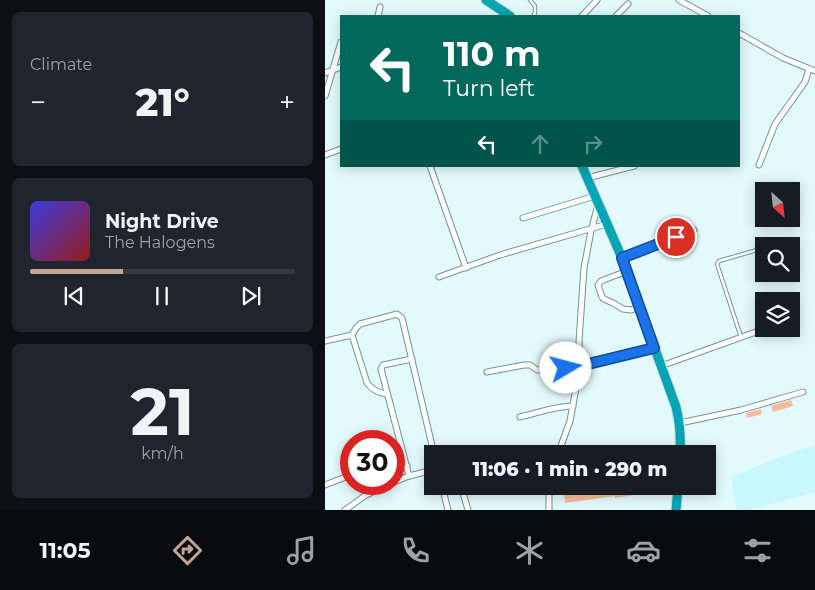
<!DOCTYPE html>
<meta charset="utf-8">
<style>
body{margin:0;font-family:Montserrat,sans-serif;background:#20242c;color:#f1f3f6;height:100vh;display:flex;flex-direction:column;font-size:19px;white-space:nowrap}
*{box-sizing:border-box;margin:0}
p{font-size:16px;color:#9ea1a6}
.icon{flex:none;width:28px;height:28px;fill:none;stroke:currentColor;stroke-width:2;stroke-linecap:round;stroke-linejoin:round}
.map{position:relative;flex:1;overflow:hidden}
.panel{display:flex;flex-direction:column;gap:12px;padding:12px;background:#0d0f14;width:325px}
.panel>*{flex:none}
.hud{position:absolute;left:15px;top:15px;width:400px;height:152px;border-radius:0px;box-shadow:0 2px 12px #0003;background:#00695c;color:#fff;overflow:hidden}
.needle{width:32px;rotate:153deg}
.controls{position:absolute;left:430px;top:182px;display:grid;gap:10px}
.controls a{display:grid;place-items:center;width:45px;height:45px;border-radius:0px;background:#171b24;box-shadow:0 2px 12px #0003;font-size:25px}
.speed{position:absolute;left:15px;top:430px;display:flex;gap:10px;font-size:25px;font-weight:700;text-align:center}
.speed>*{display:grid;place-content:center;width:65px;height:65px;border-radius:50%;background:#171b24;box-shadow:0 2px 12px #0003;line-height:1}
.speed .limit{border:8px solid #d22;background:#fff;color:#111}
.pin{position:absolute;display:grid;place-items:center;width:42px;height:42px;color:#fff;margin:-21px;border:2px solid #fff;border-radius:50%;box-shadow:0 1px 5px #0007}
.me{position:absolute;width:55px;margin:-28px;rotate:82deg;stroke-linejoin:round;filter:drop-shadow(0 0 4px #0008)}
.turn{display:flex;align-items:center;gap:18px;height:105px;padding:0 20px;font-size:22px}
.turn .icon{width:65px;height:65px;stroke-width:2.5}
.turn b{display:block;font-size:35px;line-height:42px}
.lanes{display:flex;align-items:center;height:48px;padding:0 20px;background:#0003;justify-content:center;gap:25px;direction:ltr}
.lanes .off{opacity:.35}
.big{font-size:38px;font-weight:800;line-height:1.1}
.panel .tile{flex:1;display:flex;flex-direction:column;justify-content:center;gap:8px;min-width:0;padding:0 18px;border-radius:8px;background:#20242c}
.panel .dial{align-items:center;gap:0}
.dial b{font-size:65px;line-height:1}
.song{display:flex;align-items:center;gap:15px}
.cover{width:60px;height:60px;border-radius:8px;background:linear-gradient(135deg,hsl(240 70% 55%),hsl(0 70% 35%))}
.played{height:5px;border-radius:2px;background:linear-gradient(90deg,#c2a493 35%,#363941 35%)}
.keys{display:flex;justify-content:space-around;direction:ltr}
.heat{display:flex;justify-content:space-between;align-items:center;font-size:28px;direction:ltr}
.trip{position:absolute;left:99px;top:445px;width:292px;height:50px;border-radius:0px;background:#171b24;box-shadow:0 2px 12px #0003;font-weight:800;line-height:50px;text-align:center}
.menu{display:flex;height:80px;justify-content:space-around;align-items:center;background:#090b0e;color:#9ea1a6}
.menu .icon{width:35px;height:35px}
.menu .selected{color:#c2a493}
.menu b{font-size:22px;color:#f1f3f6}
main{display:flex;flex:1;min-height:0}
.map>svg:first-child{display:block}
.built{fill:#c7f8ff}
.building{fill:#fabb9a}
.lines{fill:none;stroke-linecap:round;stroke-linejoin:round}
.lane-casing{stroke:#709499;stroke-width:4.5}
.street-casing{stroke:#709499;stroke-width:7}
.highway-casing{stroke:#d6d9d9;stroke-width:11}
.lane{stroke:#fff;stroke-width:2.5}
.street{stroke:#fff;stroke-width:5}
.highway{stroke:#00a6b6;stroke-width:9}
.route-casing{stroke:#114b97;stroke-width:12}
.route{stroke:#1a73e8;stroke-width:9}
</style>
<main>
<section class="panel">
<div class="tile"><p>Climate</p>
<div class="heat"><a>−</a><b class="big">21°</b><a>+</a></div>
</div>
<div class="tile">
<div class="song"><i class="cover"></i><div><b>Night Drive</b><p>The Halogens</p></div></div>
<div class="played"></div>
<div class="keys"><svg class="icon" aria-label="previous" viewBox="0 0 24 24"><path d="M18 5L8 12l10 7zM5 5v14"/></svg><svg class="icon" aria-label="pause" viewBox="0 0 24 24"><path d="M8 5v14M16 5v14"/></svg><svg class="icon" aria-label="next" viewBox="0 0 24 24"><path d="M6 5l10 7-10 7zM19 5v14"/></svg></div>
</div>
<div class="tile dial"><b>21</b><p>km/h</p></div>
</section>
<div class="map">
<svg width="490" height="510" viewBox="0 0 490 510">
<rect width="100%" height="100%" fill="#e3fafd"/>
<polygon class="built" points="490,445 490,492 424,510 412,510 406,477 457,456"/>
<g class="building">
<polygon points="466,400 468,406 448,412 446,406"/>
<polygon points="436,409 437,414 422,418 421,413"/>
<polygon points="276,486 339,486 339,490 290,498 290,496 240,503 239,492"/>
</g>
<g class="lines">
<defs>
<g id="lane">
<polyline points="205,0 210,6 210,13 208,16"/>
<polyline points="446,246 466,241"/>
<polyline points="416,337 392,264 394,261 439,248"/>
</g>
<g id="street">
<polyline points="354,0 383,16"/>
<polyline points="53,16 55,7"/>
<polyline points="257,16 272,0"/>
<polyline points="291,16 303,4"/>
<polyline points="414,33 458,58 490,71"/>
<polyline points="0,73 16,67"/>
<polyline points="0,96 16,42"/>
<polyline points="0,155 16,149"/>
<polyline points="434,165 450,124 480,82 484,69"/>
<polyline points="105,166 141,268"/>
<polyline points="262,178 309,166"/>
<polyline points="198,218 270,196"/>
<polyline points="297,258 369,230"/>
<polyline points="302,271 276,281 273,285 277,297 279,299 288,303 298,309 306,310 314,307"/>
<polyline points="114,277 175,255 282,224"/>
<polyline points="27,335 31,328 35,324 72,314 77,318 109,454"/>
<path d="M 0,341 L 27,335 L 42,383 C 48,390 53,393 62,394"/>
<polyline points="87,359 58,365 56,369 84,476 108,470"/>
<polyline points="336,366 439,329"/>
<polyline points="162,372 199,365 205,365 212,370 255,366 329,348"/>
<path d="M 195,417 C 213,413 229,406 248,406"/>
<polyline points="355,423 416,410 478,392"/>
<polyline points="233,454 245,421 255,366 254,341 259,268 266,231 273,205"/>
<polyline points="69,458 71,458 76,467 82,466"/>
<polyline points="69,482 84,476"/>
<polyline points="0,485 26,475"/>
<polyline points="117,486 123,510"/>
<polyline points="136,486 143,510"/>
<polyline points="224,486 224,510"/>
<polyline points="20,510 41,495 65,484"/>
</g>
<g id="highway">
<polyline points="161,0 185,16"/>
<path d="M 257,166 L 297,258 L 351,407 C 355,423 356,437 355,454"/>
<polyline points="351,510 353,486"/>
</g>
</defs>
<use href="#lane" class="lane-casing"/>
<use href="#street" class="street-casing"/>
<use href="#highway" class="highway-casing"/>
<use href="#lane" class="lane"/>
<use href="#street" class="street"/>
<use href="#highway" class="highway"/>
</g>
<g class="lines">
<defs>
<polyline id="route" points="241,368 255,366 329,348 297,258 351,237"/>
</defs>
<use href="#route" class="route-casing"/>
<use href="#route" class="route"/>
</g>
</svg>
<div class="controls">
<a><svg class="needle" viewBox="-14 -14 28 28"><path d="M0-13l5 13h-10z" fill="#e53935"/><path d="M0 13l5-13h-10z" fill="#9ea1a6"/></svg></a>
<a><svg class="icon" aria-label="search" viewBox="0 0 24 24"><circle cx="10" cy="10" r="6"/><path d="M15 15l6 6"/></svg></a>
<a><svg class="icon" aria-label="layers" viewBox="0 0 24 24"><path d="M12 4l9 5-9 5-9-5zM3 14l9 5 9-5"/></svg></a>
</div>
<div class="speed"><div class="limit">30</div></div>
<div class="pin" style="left:351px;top:237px;background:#d93025"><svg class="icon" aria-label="arrive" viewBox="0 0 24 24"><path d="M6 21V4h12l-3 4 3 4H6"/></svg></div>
<svg class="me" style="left:241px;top:368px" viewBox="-20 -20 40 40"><circle r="19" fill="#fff"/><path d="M0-13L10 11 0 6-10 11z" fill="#1a73e8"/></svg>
<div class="trip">11:06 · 1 min · 290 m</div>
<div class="hud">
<div class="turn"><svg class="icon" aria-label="left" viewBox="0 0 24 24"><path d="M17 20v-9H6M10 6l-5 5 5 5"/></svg><div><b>110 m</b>Turn left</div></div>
<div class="lanes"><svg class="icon" aria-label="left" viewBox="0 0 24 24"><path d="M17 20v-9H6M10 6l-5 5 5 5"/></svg><svg class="icon off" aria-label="ahead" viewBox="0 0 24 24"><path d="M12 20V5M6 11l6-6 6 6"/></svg><svg class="icon off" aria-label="right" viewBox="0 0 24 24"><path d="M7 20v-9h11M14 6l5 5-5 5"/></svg></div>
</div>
</div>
</main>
<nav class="menu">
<b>11:05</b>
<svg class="icon selected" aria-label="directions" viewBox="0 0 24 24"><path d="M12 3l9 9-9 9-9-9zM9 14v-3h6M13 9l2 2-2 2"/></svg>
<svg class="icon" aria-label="music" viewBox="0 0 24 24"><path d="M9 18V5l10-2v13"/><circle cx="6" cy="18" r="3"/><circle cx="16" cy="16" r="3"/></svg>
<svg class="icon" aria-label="phone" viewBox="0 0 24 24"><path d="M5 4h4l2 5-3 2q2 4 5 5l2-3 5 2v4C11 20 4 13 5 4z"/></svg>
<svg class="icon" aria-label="climate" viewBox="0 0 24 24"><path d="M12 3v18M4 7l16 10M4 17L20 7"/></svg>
<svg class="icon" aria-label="car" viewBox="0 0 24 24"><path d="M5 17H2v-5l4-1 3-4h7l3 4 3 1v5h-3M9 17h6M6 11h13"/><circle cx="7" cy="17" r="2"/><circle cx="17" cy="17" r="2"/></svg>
<svg class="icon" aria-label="filters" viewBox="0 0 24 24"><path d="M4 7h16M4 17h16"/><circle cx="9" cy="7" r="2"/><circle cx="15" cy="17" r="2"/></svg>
</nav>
